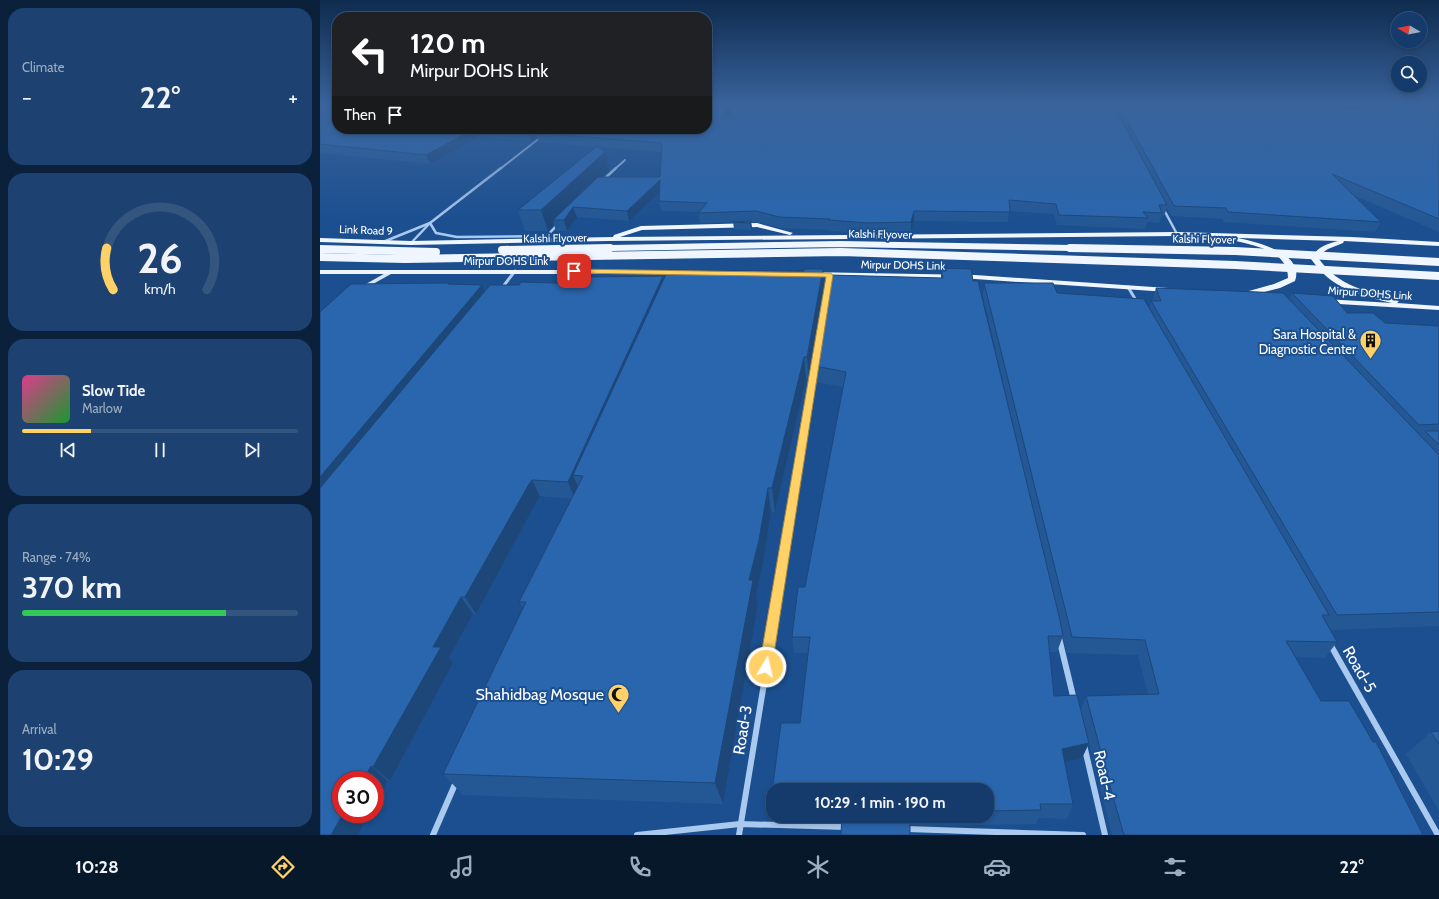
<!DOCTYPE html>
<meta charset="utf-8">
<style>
body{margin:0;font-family:Cabin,sans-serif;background:#1d4271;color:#f1f3f6;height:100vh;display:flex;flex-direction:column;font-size:15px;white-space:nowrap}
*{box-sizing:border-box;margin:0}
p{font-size:13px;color:#9dadc1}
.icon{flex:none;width:22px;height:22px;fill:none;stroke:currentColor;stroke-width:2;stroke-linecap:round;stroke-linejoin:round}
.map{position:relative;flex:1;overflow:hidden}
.sheet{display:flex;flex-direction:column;gap:8px;padding:8px;background:#0b203b;width:320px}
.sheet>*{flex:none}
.top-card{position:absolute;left:12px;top:12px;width:380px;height:122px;border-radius:16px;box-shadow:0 2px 6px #0003,0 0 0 1px #33557e;background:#202124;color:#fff;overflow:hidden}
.needle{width:26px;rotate:280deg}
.controls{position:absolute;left:1071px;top:12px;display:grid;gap:8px}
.controls a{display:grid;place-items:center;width:36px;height:36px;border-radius:50%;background:#143b6b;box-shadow:0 2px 6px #0003,0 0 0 1px #33557e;font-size:20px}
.speed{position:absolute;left:12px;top:771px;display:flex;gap:8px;font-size:20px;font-weight:700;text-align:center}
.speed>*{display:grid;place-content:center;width:52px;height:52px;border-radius:50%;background:#143b6b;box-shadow:0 2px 6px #0003,0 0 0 1px #33557e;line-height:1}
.speed .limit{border:6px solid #d22;background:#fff;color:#111}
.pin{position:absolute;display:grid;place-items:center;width:34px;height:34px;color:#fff;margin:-17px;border-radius:8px;box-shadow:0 2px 6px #0006}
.me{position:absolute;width:44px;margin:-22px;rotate:9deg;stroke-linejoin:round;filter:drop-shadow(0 0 3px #0008)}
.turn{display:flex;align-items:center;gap:14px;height:84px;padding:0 12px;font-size:18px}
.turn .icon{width:52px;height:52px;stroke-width:2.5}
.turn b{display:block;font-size:28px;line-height:34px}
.then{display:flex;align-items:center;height:38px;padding:0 12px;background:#0003;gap:8px;font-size:15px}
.big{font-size:30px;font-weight:800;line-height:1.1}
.sheet .tile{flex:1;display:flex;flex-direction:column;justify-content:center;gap:6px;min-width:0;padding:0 14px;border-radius:16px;background:#1d4271}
.sheet .dial{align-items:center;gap:0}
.dial svg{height:104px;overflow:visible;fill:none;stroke:#33557e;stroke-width:7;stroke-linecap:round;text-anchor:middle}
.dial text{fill:#f1f3f6;stroke:none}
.song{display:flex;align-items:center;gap:12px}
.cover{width:48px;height:48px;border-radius:6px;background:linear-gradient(135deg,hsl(330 70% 55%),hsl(130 70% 35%))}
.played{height:4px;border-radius:2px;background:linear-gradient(90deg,#ffd166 25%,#33557e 25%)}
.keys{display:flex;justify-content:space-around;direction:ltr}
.heat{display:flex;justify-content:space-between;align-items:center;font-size:22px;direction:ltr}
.charge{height:6px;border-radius:3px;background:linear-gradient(90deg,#34c759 74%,#33557e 0)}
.trip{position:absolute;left:446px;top:783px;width:228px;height:40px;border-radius:16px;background:#143b6b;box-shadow:0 2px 6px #0003,0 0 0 1px #33557e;font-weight:800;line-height:40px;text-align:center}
.menu{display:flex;height:64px;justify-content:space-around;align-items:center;background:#08182b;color:#9dadc1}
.menu .icon{width:28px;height:28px}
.menu .current{color:#ffd166}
.menu b{font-size:18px;color:#f1f3f6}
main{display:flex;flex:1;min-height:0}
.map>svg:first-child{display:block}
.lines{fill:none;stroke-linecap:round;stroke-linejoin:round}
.street-far5{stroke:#a9c9ee;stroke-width:2}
.street-far4{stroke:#a9c9ee;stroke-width:2.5}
.street-far3{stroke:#a9c9ee;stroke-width:3}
.street-far2{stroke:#a9c9ee;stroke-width:4}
.street-far1{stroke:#a9c9ee;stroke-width:5}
.street{stroke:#a9c9ee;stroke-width:6}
.secondary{fill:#d6e6fa;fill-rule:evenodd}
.primary{fill:#f0f6ff;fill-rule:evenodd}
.primary-bridge-far1{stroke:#f0f6ff;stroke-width:6}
.primary-bridge{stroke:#f0f6ff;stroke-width:8}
.wall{fill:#245895;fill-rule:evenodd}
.shaded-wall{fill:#1d4779}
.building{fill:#2a66ad;stroke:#1d4779}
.route{fill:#ffd166;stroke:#a68842}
.labels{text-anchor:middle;stroke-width:4;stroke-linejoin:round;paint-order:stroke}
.far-street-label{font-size:11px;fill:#fff;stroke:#1b4f8f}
.poi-label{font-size:13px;fill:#fff;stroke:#1b4f8f;text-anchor:end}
.near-street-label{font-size:16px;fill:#fff;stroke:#1b4f8f}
.near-poi-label{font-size:16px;fill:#fff;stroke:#1b4f8f;text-anchor:end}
</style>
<main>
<section class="sheet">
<div class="tile"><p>Climate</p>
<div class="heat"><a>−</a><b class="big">22°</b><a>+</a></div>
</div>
<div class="tile dial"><svg viewBox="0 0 100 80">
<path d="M14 69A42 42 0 1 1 86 69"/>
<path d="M14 69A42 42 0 0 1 9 37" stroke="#ffd166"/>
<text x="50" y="56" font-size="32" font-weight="700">26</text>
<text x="50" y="72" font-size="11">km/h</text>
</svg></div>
<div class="tile">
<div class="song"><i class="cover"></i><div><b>Slow Tide</b><p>Marlow</p></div></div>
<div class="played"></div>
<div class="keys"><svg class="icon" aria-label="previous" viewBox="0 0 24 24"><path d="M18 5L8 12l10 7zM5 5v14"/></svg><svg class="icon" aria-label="pause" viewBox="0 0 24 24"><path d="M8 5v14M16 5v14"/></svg><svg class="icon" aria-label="next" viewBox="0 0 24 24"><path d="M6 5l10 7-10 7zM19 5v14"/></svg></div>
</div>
<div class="tile"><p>Range · 74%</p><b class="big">370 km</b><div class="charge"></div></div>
<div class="tile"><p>Arrival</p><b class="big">10:29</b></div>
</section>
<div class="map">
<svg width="1119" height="835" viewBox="0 0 1119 835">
<rect width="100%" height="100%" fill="#1b4f8f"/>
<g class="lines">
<g class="street-far5">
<polyline points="180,169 221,137"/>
<polyline points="295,169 305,160"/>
</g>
<g class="street-far4">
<polyline points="282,181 296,168"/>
<polyline points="843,208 857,234"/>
<polyline points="63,242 110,223 116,233 137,237 227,236 238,224"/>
<polyline points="91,243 110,223 181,168"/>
</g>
<g class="street-far3">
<polyline points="808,287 817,302"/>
<polyline points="182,288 195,271"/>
<polyline points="498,350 510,275"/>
</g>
<g class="street-far2">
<polyline points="497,355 498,349"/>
<polyline points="477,477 496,362"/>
</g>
<polyline class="street-far1" points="451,636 478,476"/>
<g class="street">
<polyline points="739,638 754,700"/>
<polyline points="1010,644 1118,835"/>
<polyline points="764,745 785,835"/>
<polyline points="587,829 763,835"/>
<polyline points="113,835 136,782"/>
<polyline points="317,835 420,824 526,827"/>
<polyline points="419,835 452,635"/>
</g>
<polygon class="secondary" points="69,271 71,272 71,274 42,290 38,290 37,289"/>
<g class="primary">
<path d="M 437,223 L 473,233 L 470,235 L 437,227 L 322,230 L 300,237 L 857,232 L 1032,237 L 1119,242 L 1119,246 L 1024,241 L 1023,243 L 1008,249 L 1002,253 L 999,259 C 1018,286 1047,292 1078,299 L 1079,301 L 1077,303 L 1119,306 L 1119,310 L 1002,303 L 1002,299 L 1005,299 L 1072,303 C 1038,295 1012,289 991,259 C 997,247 1006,244 1018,241 L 857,236 L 287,241 L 91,245 L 0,242 L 0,238 L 91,241 L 293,237 L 294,235 L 321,226 Z"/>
<path d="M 918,238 C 936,242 985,253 975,281 L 960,288 L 925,297 L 922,297 L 922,293 L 954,284 L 968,278 C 968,251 936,246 916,241 L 915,240 Z"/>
<polygon points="0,270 360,270 364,272 360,274 0,274"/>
<polygon points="487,272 655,275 848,288 852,290 848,292 655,279 490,276 487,276"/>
</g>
<g class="primary-bridge-far1">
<polyline points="0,249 3,249"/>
<polyline points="234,249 520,244 807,249"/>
</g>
<g class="primary-bridge">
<polyline points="750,248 915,251 1119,262"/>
<polyline points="0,249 116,252"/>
<polyline points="182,250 290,248"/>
<polyline points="0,257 85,259 521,252 915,265 1119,276"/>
</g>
</g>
<g class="wall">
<path d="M 0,104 L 17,129 L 387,129 L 387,104 L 986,104 L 988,106 L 1040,109 L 1040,108 L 1041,104 L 1119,104 L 1119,232 L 1033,195 L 1061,222 L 1055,232 L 904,222 L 902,219 L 851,216 L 847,208 L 844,216 L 842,215 L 839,223 L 827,222 L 825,229 L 737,225 L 734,214 L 689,211 L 688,222 L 594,221 L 591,233 L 548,233 L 510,231 L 510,230 L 460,228 L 437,222 L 431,222 L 432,229 L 431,230 L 414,229 L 413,222 L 380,223 L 378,212 L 341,211 L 339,201 L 339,192 L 309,221 L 257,217 L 247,231 L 236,231 L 234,225 L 228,231 L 205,231 L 198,210 L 277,147 L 219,142 L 217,137 L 211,141 L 158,137 L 110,164 L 0,153 ZM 278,147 L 341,152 L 340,177 L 283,177 L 289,171 Z"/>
<path d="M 621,268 L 651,269 L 653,281 L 658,281 L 703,466 L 663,296 L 664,283 L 733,283 L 737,293 L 824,299 L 829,308 L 831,301 L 832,301 L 836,288 L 963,293 L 969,299 L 972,293 L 1013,296 L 1027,313 L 1053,313 L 1065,323 L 1119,326 L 1119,626 L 1010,630 L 1017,642 L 1005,658 L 975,657 L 1001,701 L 1029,701 L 1053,742 L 1056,742 L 1103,835 L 792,835 L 769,743 L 762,758 L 745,762 L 753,804 L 747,819 L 718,818 L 716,824 L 613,826 L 590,825 L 590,835 L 521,835 L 522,816 L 667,816 L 667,790 L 453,790 L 453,809 L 451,800 L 461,723 L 480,723 L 488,653 L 474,653 L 472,637 L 478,587 L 485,587 L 523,387 L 496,382 L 495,366 L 510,275 L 621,278 ZM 742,633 L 747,653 L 818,655 L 828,694 L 766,696 L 761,710 L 757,695 L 734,696 L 730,652 L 737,652 L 743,636 Z"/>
<polygon points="484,269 503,269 505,290 489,380 486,379 455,512 451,512 443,564 436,595 438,604 403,804 143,795 123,774 203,608 199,602 252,499 220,496 217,501 156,614 153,614 129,657 133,663 70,781 68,781 55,804 55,780 21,780 21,814 49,814 38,835 0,835 0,312 31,284 129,283 130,284 162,285 165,291 170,285 199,285 201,282 266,284 270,277 343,276 344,279 348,270 484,271"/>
<polygon points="1119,731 1119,811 1086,754 1111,732"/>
</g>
<g class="shaded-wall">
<polygon points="410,104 416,104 405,122 404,113"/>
<polygon points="154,129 155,129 158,137 110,164 106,155"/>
<polygon points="213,129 228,129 216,133 217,137 211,141 208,133"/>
<polygon points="285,152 289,171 239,220 233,220 234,225 228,231 221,210"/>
<polygon points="340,180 342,190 309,221 307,211"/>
<polygon points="253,207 257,217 247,231 244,220"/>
<polygon points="594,211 594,221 591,233 591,222"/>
<polygon points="431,221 432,229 431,230 430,223"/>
<polygon points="503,269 505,290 489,380 487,357"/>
<polygon points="343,276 346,290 263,476 253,475 259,489 255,499 248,482"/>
<polygon points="162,285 169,299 0,510 0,477"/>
<polygon points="484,357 486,379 455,512 452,488"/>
<polygon points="212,480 220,496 217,501 156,614 145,597 209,484"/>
<polygon points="448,488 451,512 443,564 436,595 438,604 403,804 395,783 429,580"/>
<polygon points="141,597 153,614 129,657 133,663 70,781 53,767 113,647"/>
<polygon points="769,743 762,758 736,764 742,749"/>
<polygon points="51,766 68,781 55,804 55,780 43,780"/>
<polygon points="23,814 49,814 38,835 11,835"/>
</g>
<g class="building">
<polygon points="0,104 17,104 17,129 154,129 106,155 0,144"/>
<polygon points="387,104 410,104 404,113 405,117 408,116 416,104 792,104 795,108 847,205 839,205 842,213 823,212 828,218 739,215 736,204 689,200 690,212 594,211 591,222 548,223 509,220 510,219 459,217 436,211 378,213 387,203 339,201 340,180 307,211 253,207 244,220 233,220 278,177 340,177 342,143 216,133 221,129 387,129"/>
<polygon points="798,104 986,104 988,106 1048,110 1045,104 1119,104 1119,219 1012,174 1061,222 908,212 906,208 854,206"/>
<polygon points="163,129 213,129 208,133"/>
<polygon points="277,146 285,152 221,210 198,210"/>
<polygon points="431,221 430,223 413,222"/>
<polygon points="621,268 651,269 653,281 658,281 739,616 743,636 728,636 734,696 757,695 769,743 742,749 753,804 720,804 721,810 667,811 667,790 453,790 453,800 451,800 461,723 480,723 490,637 472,637 478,587 485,587 526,372 495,366 510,275 623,278"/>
<polygon points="484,269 503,269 487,357 484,357 452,488 448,488 439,540 429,580 433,580 395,783 123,774 206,602 199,602 263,476 253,475 348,270 484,271"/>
<polygon points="343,276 248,482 212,480 209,484 145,597 141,597 113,647 121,647 53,767 51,766 43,780 21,780 21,814 23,814 11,835 0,835 0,488 170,285 199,285 201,282 266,284 270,277"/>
<polygon points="129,283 128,284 162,285 0,477 0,312 31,284"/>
<polygon points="664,283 733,283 737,293 824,299 1009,615 1002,615 1017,642 966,641 1001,701 1029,701 1053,742 1056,742 1103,835 804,835 793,797 766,696 839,694 825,640 752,637"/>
<polygon points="836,288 963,293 1119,455 1119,612 1017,615 831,301 841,301"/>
<polygon points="972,293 1013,296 1027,313 1053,313 1065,323 1119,326 1119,424 1099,425"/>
<polygon points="1105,431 1119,431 1119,445"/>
<polygon points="1119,731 1119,744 1111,732"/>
<polygon points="522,816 590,816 590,835 521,835"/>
</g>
<linearGradient id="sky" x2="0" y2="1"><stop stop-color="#0f2b4f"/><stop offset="0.47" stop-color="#39639b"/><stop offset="1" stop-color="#39639b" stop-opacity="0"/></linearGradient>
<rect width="1119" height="221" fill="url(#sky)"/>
<polygon class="route" points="254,269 510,273 513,275 452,667 451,671 446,673 441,671 439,667 506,277 252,273 251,271"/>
<defs>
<symbol id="building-pin" viewBox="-11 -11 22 30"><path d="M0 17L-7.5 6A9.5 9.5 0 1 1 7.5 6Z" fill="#ffd166" stroke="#1b4f8f"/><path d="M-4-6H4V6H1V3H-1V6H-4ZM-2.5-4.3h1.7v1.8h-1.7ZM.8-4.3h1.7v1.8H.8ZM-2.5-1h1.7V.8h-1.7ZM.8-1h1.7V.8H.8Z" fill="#111"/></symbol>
<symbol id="mosque-pin" viewBox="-11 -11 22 30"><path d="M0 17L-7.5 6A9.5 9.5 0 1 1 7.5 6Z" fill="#ffd166" stroke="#1b4f8f"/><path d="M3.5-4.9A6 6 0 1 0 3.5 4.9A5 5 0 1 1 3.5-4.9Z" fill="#111"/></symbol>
</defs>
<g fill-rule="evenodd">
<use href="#building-pin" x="1038" y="328" width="25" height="34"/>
<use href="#mosque-pin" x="286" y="682" width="25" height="34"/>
</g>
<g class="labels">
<g class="far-street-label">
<text transform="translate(46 230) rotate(2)" y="4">Link Road 9</text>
<text transform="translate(560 234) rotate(1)" y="4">Kalshi Flyover</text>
<text transform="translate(235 238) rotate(-1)" y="4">Kalshi Flyover</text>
<text transform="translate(884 239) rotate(1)" y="4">Kalshi Flyover</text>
<text x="186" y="265">Mirpur DOHS Link</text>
<text transform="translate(583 265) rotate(1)" y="4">Mirpur DOHS Link</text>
<text transform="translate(1050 293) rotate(4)" y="4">Mirpur DOHS Link</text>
</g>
<g class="poi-label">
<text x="1036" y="339">Sara Hospital &amp;<tspan x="1036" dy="15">Diagnostic Center</tspan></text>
</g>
<g class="near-street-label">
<text transform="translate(1040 669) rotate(60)" y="6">Road-5</text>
<text transform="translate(422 730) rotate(-81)" y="6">Road-3</text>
<text transform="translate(785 775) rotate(77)" y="6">Road-4</text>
</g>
<g class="near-poi-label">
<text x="284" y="700">Shahidbag Mosque</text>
</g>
</g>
</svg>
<div class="controls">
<a><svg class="needle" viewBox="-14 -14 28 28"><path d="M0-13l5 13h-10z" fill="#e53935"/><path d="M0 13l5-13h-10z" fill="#9dadc1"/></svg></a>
<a><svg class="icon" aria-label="search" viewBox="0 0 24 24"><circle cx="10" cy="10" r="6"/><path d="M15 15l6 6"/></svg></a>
</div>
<div class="speed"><div class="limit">30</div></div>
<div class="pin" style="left:254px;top:271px;background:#d93025"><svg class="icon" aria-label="arrive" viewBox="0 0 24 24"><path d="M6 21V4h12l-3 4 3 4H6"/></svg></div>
<svg class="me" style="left:446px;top:667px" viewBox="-20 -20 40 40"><circle r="17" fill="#ffd166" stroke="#fff" stroke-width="3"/><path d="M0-11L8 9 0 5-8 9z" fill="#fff"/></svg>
<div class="trip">10:29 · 1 min · 190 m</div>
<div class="top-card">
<div class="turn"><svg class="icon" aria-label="left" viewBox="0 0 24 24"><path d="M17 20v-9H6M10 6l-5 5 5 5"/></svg><div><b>120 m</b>Mirpur DOHS Link</div></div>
<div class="then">Then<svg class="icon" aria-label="arrive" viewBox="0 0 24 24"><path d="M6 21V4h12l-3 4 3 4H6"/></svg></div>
</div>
</div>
</main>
<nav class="menu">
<b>10:28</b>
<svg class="icon current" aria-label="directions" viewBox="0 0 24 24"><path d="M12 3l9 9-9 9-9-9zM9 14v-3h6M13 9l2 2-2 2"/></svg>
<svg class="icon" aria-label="music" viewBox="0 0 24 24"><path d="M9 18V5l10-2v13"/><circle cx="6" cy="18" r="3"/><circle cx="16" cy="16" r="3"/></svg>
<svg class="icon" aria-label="phone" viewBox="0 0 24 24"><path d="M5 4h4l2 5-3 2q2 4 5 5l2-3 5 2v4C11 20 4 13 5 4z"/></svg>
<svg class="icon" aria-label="climate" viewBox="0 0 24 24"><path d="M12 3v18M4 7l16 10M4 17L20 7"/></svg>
<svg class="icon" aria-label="car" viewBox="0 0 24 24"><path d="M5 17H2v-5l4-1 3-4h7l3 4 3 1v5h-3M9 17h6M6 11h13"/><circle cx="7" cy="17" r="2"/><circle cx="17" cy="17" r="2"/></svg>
<svg class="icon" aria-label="filters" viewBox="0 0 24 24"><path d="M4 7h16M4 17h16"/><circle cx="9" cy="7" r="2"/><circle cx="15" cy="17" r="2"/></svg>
<b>22°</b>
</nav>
